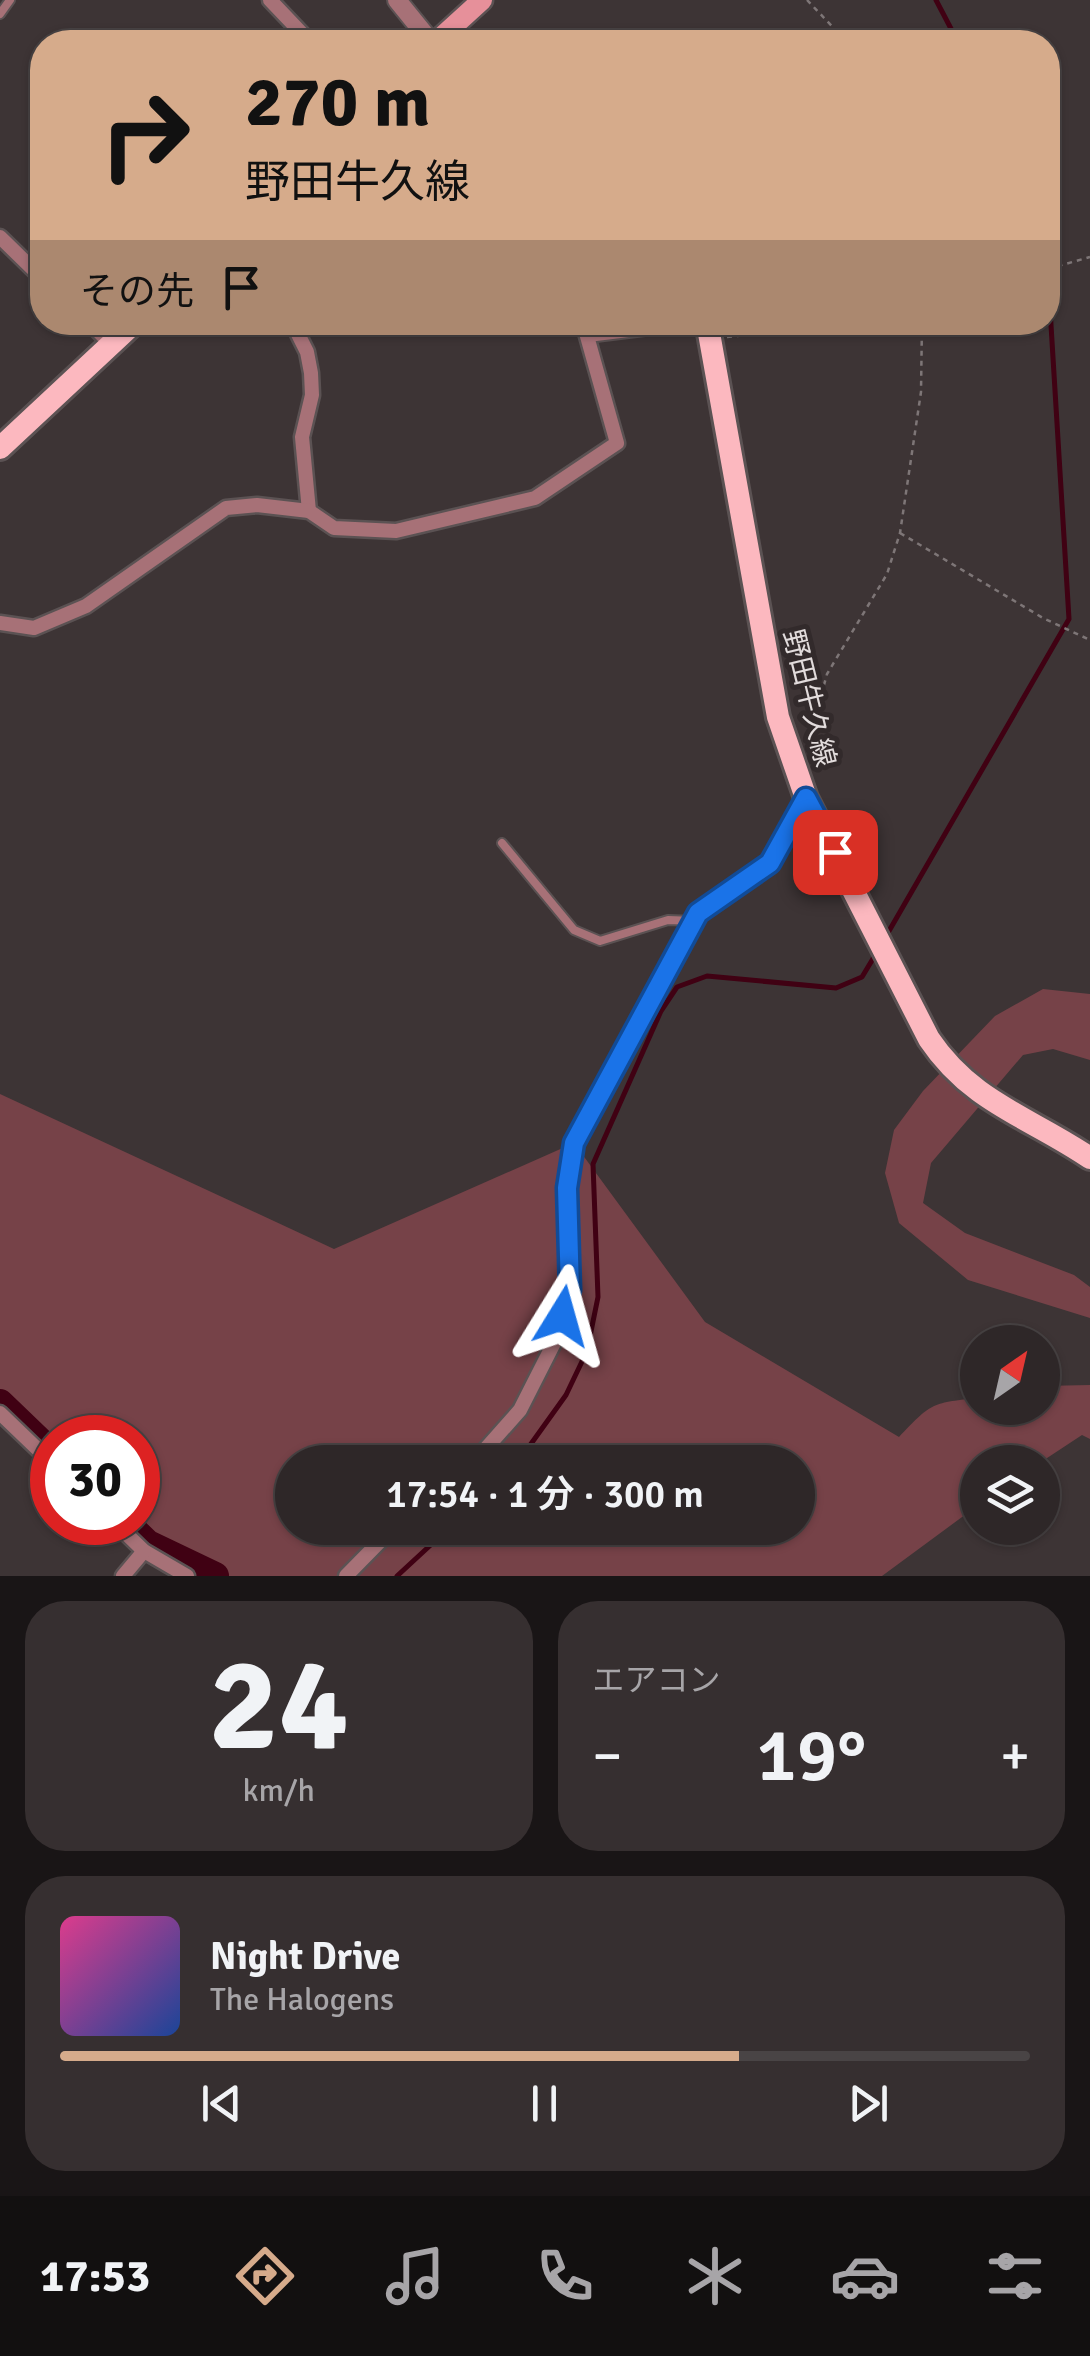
<!DOCTYPE html>
<html lang="ja">
<meta charset="utf-8">
<style>
body{margin:0;font-family:Signika,"Noto Sans JP",sans-serif;background:#362f30;color:#f1f3f6;height:100vh;display:flex;flex-direction:column;font-size:38px;white-space:nowrap}
*{box-sizing:border-box;margin:0}
p{font-size:32px;color:#a7a5a8}
.icon{flex:none;width:55px;height:55px;fill:none;stroke:currentColor;stroke-width:2;stroke-linecap:round;stroke-linejoin:round}
.map{position:relative;height:1576px;overflow:hidden}
.drawer{display:flex;flex-direction:column;gap:25px;padding:25px;background:#191516;flex:1}
.drawer>*{flex:none}
.banner{position:absolute;left:30px;top:30px;width:1030px;height:305px;border-radius:40px;box-shadow:0 2px 8px #0004,0 0 0 2px #494445;background:#d6ab8b;color:#111;overflow:hidden}
.needle{width:65px;rotate:34deg}
.fabs{position:absolute;left:960px;top:1325px;display:grid;gap:20px}
.fabs a{display:grid;place-items:center;width:100px;height:100px;border-radius:50%;background:#2e2728;box-shadow:0 2px 8px #0004,0 0 0 2px #494445;font-size:50px}
.speed{position:absolute;left:30px;top:1415px;display:flex;gap:20px;font-size:50px;font-weight:700;text-align:center}
.speed>*{display:grid;place-content:center;width:130px;height:130px;border-radius:50%;background:#2e2728;box-shadow:0 2px 8px #0004,0 0 0 2px #494445;line-height:1}
.speed .limit{border:15px solid #d22;background:#fff;color:#111}
.pin{position:absolute;display:grid;place-items:center;width:85px;height:85px;color:#fff;margin:-42px;border-radius:20px;box-shadow:0 5px 15px #0006}
.me{position:absolute;width:110px;margin:-55px;rotate:8deg;stroke-linejoin:round;filter:drop-shadow(0 0 8px #0008)}
.turn{display:flex;align-items:center;gap:35px;height:210px;padding:0 50px;font-size:45px}
.turn .icon{width:130px;height:130px;stroke-width:2.5}
.turn b{display:block;font-size:70px;line-height:85px}
.then{display:flex;align-items:center;height:95px;padding:0 50px;background:#0003;gap:20px;font-size:38px}
.big{font-size:75px;font-weight:600;line-height:1.1}
.drawer .tile{flex:1;display:flex;flex-direction:column;justify-content:center;gap:15px;min-width:0;padding:0 35px;border-radius:40px;background:#362f30}
.drawer .dial{align-items:center;gap:0}
.dial b{font-size:130px;line-height:1}
.song{display:flex;align-items:center;gap:30px}
.cover{width:120px;height:120px;border-radius:15px;background:linear-gradient(135deg,hsl(330 70% 55%),hsl(220 70% 35%))}
.played{height:10px;border-radius:5px;background:linear-gradient(90deg,#d6ab8b 70%,#494445 70%)}
.keys{display:flex;justify-content:space-around;direction:ltr}
.heat{display:flex;justify-content:space-between;align-items:center;font-size:55px;direction:ltr}
.drawer .tiles{flex:1;display:grid;gap:25px;grid-template-columns:1fr 1fr}
.tile:last-child{grid-column:span 2}
.trip{position:absolute;left:275px;top:1445px;width:540px;height:100px;border-radius:50px;background:#2e2728;box-shadow:0 2px 8px #0004,0 0 0 2px #494445;font-weight:600;line-height:100px;text-align:center}
.tab-bar{display:flex;height:160px;justify-content:space-around;align-items:center;background:#121010;color:#a7a5a8}
.tab-bar .icon{width:70px;height:70px}
.tab-bar .active{color:#d6ab8b}
.tab-bar b{font-size:45px;color:#f1f3f6}
.map>svg:first-child{display:block}
.green{fill:#764248;fill-rule:evenodd}
.lines{fill:none;stroke-linecap:round;stroke-linejoin:round}
.stream{stroke:#400113;stroke-width:5}
.river{stroke:#400113;stroke-width:28}
.service-casing{stroke:#5b5253;stroke-width:12}
.minor-casing{stroke:#5b5253;stroke-width:19}
.tertiary-casing{stroke:#5b5253;stroke-width:22}
.secondary-casing{stroke:#5b5253;stroke-width:25}
.primary-casing{stroke:#5b5253;stroke-width:28}
.path{stroke:#7e7677;stroke-width:2.5;stroke-dasharray:5 5;stroke-linecap:butt}
.service{stroke:#a77177;stroke-width:8}
.minor{stroke:#a77177;stroke-width:14}
.tertiary{stroke:#a77177;stroke-width:18}
.secondary{stroke:#e6909a;stroke-width:20}
.primary{stroke:#fcb8bf;stroke-width:22}
.route-casing{stroke:#114b97;stroke-width:25}
.route{stroke:#1a73e8;stroke-width:18}
.labels{text-anchor:middle;stroke-width:10;stroke-linejoin:round;paint-order:stroke}
.street-label{font-size:28px;fill:#e2dcdc;stroke:#322a2b}
</style>
<div class="map">
<svg width="1090" height="1576" viewBox="0 0 1090 1576">
<rect width="100%" height="100%" fill="#3d3435"/>
<g class="green">
<polygon points="1043,989 1090,994 1090,1060 1053,1049 1023,1055 931,1163 923,1203 965,1233 1074,1275 1090,1287 1090,1318 968,1280 899,1223 885,1173 894,1130 923,1091 995,1016"/>
<path d="M 0,1094 L 334,1249 L 574,1143 L 705,1322 L 899,1437 C 931,1404 930,1403 977,1398 L 978,1408 L 1042,1408 L 1043,1386 L 1090,1385 L 1090,1439 L 1082,1435 L 1041,1462 L 978,1462 L 977,1506 L 882,1576 L 203,1576 L 179,1566 L 133,1523 L 138,1522 L 138,1438 L 52,1438 L 52,1446 L 0,1396 ZM 292,1462 L 798,1462 L 798,1528 L 292,1528 Z"/>
</g>
<g class="lines">
<g class="stream">
<polyline points="936,0 958,42"/>
<polyline points="889,931 1069,619 1048,276"/>
<polyline points="518,1462 566,1395 587,1351 598,1297 593,1164 661,1011 677,987 707,976 836,988 862,977 874,957"/>
<polyline points="397,1576 449,1528"/>
</g>
<g class="river">
<polyline points="0,1403 52,1453"/>
<polyline points="125,1522 148,1544 215,1576"/>
</g>
<defs>
<g id="service">
<polyline points="0,14 10,0"/>
<polyline points="588,338 653,330 705,330"/>
<polyline points="502,843 574,930 600,941 668,920 694,921"/>
</g>
<g id="minor">
<polyline points="270,0 310,42"/>
<polyline points="0,237 42,278"/>
<polyline points="89,322 111,344"/>
<polyline points="292,322 307,352 311,373 312,395 302,437 309,511"/>
<polyline points="0,623 34,628 86,606 226,508 257,505 309,511 334,528 396,531 535,498 617,443 583,322"/>
<polyline points="0,1413 52,1463"/>
<polyline points="474,1462 520,1410 555,1341 570,1290 567,1188 574,1143 699,913 769,863 806,798"/>
<polyline points="114,1522 144,1551 187,1576"/>
<polyline points="123,1576 144,1551"/>
<polyline points="346,1576 393,1528"/>
</g>
<polyline id="tertiary" points="397,0 431,42"/>
<polyline id="secondary" points="436,42 482,0"/>
<g id="primary">
<path d="M 707,322 L 778,717 L 806,798 L 929,1039 C 972,1103 1030,1117 1090,1158"/>
<polyline points="0,448 135,322"/>
</g>
</defs>
<use href="#service" class="service-casing"/>
<use href="#minor" class="minor-casing"/>
<use href="#tertiary" class="tertiary-casing"/>
<use href="#secondary" class="secondary-casing"/>
<use href="#primary" class="primary-casing"/>
<g class="path">
<polyline points="807,0 847,42"/>
<polyline points="1048,269 1090,257"/>
<polyline points="727,337 885,322"/>
<polyline points="900,533 1043,618 1090,640"/>
<polyline points="808,743 827,674 887,574 900,533 921,392 922,322"/>
</g>
<use href="#service" class="service"/>
<use href="#minor" class="minor"/>
<use href="#tertiary" class="tertiary"/>
<use href="#secondary" class="secondary"/>
<use href="#primary" class="primary"/>
</g>
<g class="lines">
<defs>
<polyline id="route" points="562,1316 570,1290 567,1188 574,1143 698,913 770,863 806,798 835,852"/>
</defs>
<use href="#route" class="route-casing"/>
<use href="#route" class="route"/>
</g>
<g class="labels">
<g class="street-label">
<text transform="translate(810 698) rotate(76)" y="10">野田牛久線</text>
</g>
</g>
</svg>
<div class="fabs">
<a><svg class="needle" viewBox="-14 -14 28 28"><path d="M0-13l5 13h-10z" fill="#e53935"/><path d="M0 13l5-13h-10z" fill="#a7a5a8"/></svg></a>
<a><svg class="icon" aria-label="layers" viewBox="0 0 24 24"><path d="M12 4l9 5-9 5-9-5zM3 14l9 5 9-5"/></svg></a>
</div>
<div class="speed"><div class="limit">30</div></div>
<div class="pin" style="left:835px;top:852px;background:#d93025"><svg class="icon" aria-label="arrive" viewBox="0 0 24 24"><path d="M6 21V4h12l-3 4 3 4H6"/></svg></div>
<svg class="me" style="left:562px;top:1316px" viewBox="-20 -20 40 40"><path d="M0-17L14 15 0 8-14 15z" fill="#1a73e8" stroke="#fff" stroke-width="4"/></svg>
<div class="trip">17:54 · 1 分 · 300 m</div>
<div class="banner">
<div class="turn"><svg class="icon" aria-label="right" viewBox="0 0 24 24"><path d="M7 20v-9h11M14 6l5 5-5 5"/></svg><div><b>270 m</b>野田牛久線</div></div>
<div class="then">その先<svg class="icon" aria-label="arrive" viewBox="0 0 24 24"><path d="M6 21V4h12l-3 4 3 4H6"/></svg></div>
</div>
</div>
<section class="drawer">
<div class="tiles">
<div class="tile dial"><b>24</b><p>km/h</p></div>
<div class="tile"><p>エアコン</p>
<div class="heat"><a>−</a><b class="big">19°</b><a>+</a></div>
</div>
<div class="tile">
<div class="song"><i class="cover"></i><div><b>Night Drive</b><p>The Halogens</p></div></div>
<div class="played"></div>
<div class="keys"><svg class="icon" aria-label="previous" viewBox="0 0 24 24"><path d="M18 5L8 12l10 7zM5 5v14"/></svg><svg class="icon" aria-label="pause" viewBox="0 0 24 24"><path d="M8 5v14M16 5v14"/></svg><svg class="icon" aria-label="next" viewBox="0 0 24 24"><path d="M6 5l10 7-10 7zM19 5v14"/></svg></div>
</div>
</div>
</section>
<nav class="tab-bar">
<b>17:53</b>
<svg class="icon active" aria-label="directions" viewBox="0 0 24 24"><path d="M12 3l9 9-9 9-9-9zM9 14v-3h6M13 9l2 2-2 2"/></svg>
<svg class="icon" aria-label="music" viewBox="0 0 24 24"><path d="M9 18V5l10-2v13"/><circle cx="6" cy="18" r="3"/><circle cx="16" cy="16" r="3"/></svg>
<svg class="icon" aria-label="phone" viewBox="0 0 24 24"><path d="M5 4h4l2 5-3 2q2 4 5 5l2-3 5 2v4C11 20 4 13 5 4z"/></svg>
<svg class="icon" aria-label="climate" viewBox="0 0 24 24"><path d="M12 3v18M4 7l16 10M4 17L20 7"/></svg>
<svg class="icon" aria-label="car" viewBox="0 0 24 24"><path d="M5 17H2v-5l4-1 3-4h7l3 4 3 1v5h-3M9 17h6M6 11h13"/><circle cx="7" cy="17" r="2"/><circle cx="17" cy="17" r="2"/></svg>
<svg class="icon" aria-label="filters" viewBox="0 0 24 24"><path d="M4 7h16M4 17h16"/><circle cx="9" cy="7" r="2"/><circle cx="15" cy="17" r="2"/></svg>
</nav>
